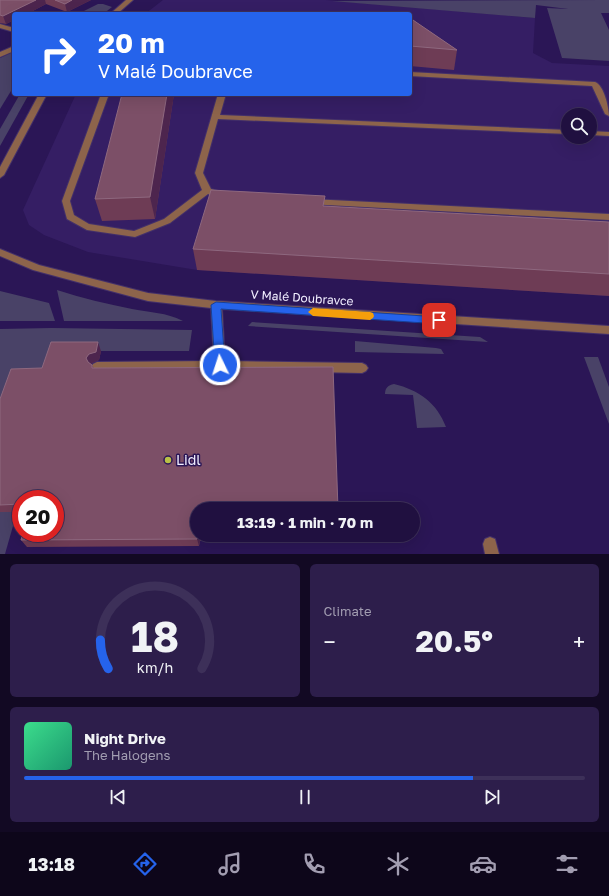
<!DOCTYPE html>
<meta charset="utf-8">
<style>
body{margin:0;font-family:"Golos Text",sans-serif;background:#2d1e4b;color:#f1f3f6;height:100vh;display:flex;flex-direction:column;font-size:15px;white-space:nowrap}
*{box-sizing:border-box;margin:0}
p{font-size:13px;color:#a29db1}
.icon{flex:none;width:22px;height:22px;fill:none;stroke:currentColor;stroke-width:2;stroke-linecap:round;stroke-linejoin:round}
.map{position:relative;height:554px;overflow:hidden}
.panel{display:flex;flex-direction:column;gap:10px;padding:10px;background:#120923;flex:1}
.panel>*{flex:none}
.hud{position:absolute;left:12px;top:12px;width:400px;height:84px;border-radius:4px;box-shadow:0 4px 16px #0002,0 0 0 1px #3d3059;background:#2563eb;color:#fff;overflow:hidden}
.fabs{position:absolute;left:561px;top:108px;display:grid;gap:8px}
.fabs a{display:grid;place-items:center;width:36px;height:36px;border-radius:50%;background:#201040;box-shadow:0 4px 16px #0002,0 0 0 1px #3d3059;font-size:20px}
.speed{position:absolute;left:12px;top:490px;display:flex;gap:8px;font-size:20px;font-weight:700;text-align:center}
.speed>*{display:grid;place-content:center;width:52px;height:52px;border-radius:50%;background:#201040;box-shadow:0 4px 16px #0002,0 0 0 1px #3d3059;line-height:1}
.speed .limit{border:6px solid #d22;background:#fff;color:#111}
.pin{position:absolute;display:grid;place-items:center;width:34px;height:34px;color:#fff;margin:-17px;border-radius:8px;box-shadow:0 2px 6px #0006}
.me{position:absolute;width:44px;margin:-22px;rotate:356deg;stroke-linejoin:round;filter:drop-shadow(0 0 3px #0008)}
.turn{display:flex;align-items:center;gap:14px;height:84px;padding:0 20px;font-size:18px}
.turn .icon{width:52px;height:52px;stroke-width:2.5}
.turn b{display:block;font-size:28px;line-height:34px}
.big{font-size:30px;font-weight:700;line-height:1.1}
.panel .tile{flex:1;display:flex;flex-direction:column;justify-content:center;gap:6px;min-width:0;padding:0 14px;border-radius:6px;background:#2d1e4b}
.panel .dial{align-items:center;gap:0}
.dial svg{height:104px;overflow:visible;fill:none;stroke:#3d3059;stroke-width:7;stroke-linecap:round;text-anchor:middle}
.dial text{fill:#f1f3f6;stroke:none}
.song{display:flex;align-items:center;gap:12px}
.cover{width:48px;height:48px;border-radius:6px;background:linear-gradient(135deg,hsl(150 70% 55%),hsl(160 70% 35%))}
.played{height:4px;border-radius:2px;background:linear-gradient(90deg,#2563eb 80%,#3d3059 80%)}
.keys{display:flex;justify-content:space-around;direction:ltr}
.heat{display:flex;justify-content:space-between;align-items:center;font-size:22px;direction:ltr}
.panel .tiles{flex:1;display:grid;gap:10px;grid-template-columns:1fr 1fr}
.tile:last-child{grid-column:span 2}
.trip{position:absolute;left:190px;top:502px;width:230px;height:40px;border-radius:20px;background:#201040;box-shadow:0 4px 16px #0002,0 0 0 1px #3d3059;font-weight:700;line-height:40px;text-align:center}
.tab-bar{display:flex;height:64px;justify-content:space-around;align-items:center;background:#0d061a;color:#a29db1}
.tab-bar .icon{width:28px;height:28px}
.tab-bar .selected{color:#2563eb}
.tab-bar b{font-size:18px;color:#f1f3f6}
.map>svg:first-child{display:block}
.built{fill:#351e64;fill-rule:evenodd}
.green{fill:#494267}
.lines{fill:none;stroke-linecap:round;stroke-linejoin:round}
.minor-casing{stroke:#43306a;stroke-width:2}
.minor{fill:#8d644b;fill-rule:evenodd}
.wall{fill:#6e3c55}
.shaded-wall{fill:#4d254e}
.building{fill:#7c4f67;stroke:#8e687f}
.route{fill:#2563eb;stroke:#184099}
.slow{fill:#f59e0b}
.poi-dot{fill:#b9c046;stroke:#2b1656;stroke-width:1.5}
.labels{text-anchor:middle;stroke-width:3;stroke-linejoin:round;paint-order:stroke}
.street-label{font-size:12px;fill:#f1eeff;stroke:#2b1656}
.near-poi-label{font-size:14px;fill:#f1eeff;stroke:#2b1656;text-anchor:start}
</style>
<div class="map">
<svg width="609" height="554" viewBox="0 0 609 554">
<rect width="100%" height="100%" fill="#2b1656"/>
<path class="built" d="M 163,0 L 326,0 L 535,18 L 533,53 L 552,63 L 609,66 L 609,296 L 197,270 L 88,252 L 44,235 L 29,225 L 23,210 L 76,94 L 410,94 L 410,14 L 145,14 ZM 568,115 L 590,115 L 590,137 L 568,137 Z"/>
<g class="green">
<polygon points="609,0 609,13 601,13 609,30 609,61 562,58 547,8 568,9 536,5 535,18 332,1"/>
<polygon points="98,4 103,4 112,7 103,14 78,14"/>
<polygon points="14,51 14,86 0,109 0,58"/>
<polygon points="20,94 29,94 0,146 0,129"/>
<path d="M 57,290 C 82,298 107,304 132,309 C 152,313 165,312 183,321 L 64,321 Z"/>
<polygon points="0,291 49,303 55,321 0,321"/>
<polygon points="252,322 480,337 488,342 248,326"/>
<polygon points="52,328 192,330 189,351 55,351 46,377 0,421 0,329"/>
<polygon points="355,341 436,348 441,349 444,354 355,352"/>
<polygon points="584,357 598,357 609,387 609,424"/>
<path d="M 394,384 C 419,390 437,403 446,427 L 417,428 L 413,395 L 385,394 C 385,388 388,385 394,384 Z"/>
<polygon points="0,512 17,512 5,554 0,554"/>
</g>
<g class="lines">
<defs>
<g id="minor">
<polygon points="126,0 133,0 117,14 110,14"/>
<polygon points="0,24 14,28 14,32 0,28"/>
<polygon points="14,46 14,51 0,57 0,52"/>
<path d="M 410,72 L 595,82 C 604,85 609,108 609,116 L 605,114 L 592,86 L 410,76 Z"/>
<polygon points="39,94 47,94 4,175 0,178 0,167"/>
<polygon points="101,94 109,94 70,201 74,215 89,224 134,231 164,219 202,190 195,173 218,94 226,94 220,115 568,130 568,134 218,119 203,173 211,189 225,193 226,195 225,197 222,198 208,194 170,223 135,237 87,230 67,219 62,201"/>
<polygon points="590,131 609,132 609,136 590,135"/>
<polygon points="311,199 609,214 609,220 308,204 307,202 308,200"/>
<polygon points="0,249 39,265 148,293 216,301 609,326 609,334 222,309 225,361 362,363 366,365 368,368 366,371 362,373 220,370 97,372 93,370 91,367 93,364 97,362 214,361 211,308 148,301 33,270 0,256"/>
<polygon points="490,537 495,539 499,554 485,554 483,544 485,539"/>
</g>
</defs>
<use href="#minor" class="minor-casing"/>
<use href="#minor" class="minor"/>
</g>
<g class="wall">
<polygon points="0,0 91,0 67,12 46,4 27,14 14,14 14,20 6,24 0,23"/>
<polygon points="410,18 457,50 454,70 410,66"/>
<polygon points="174,94 155,219 102,221 95,199"/>
<polygon points="324,206 609,222 609,296 197,270 193,249"/>
<polygon points="101,351 99,360 92,363 91,364 197,509 197,535 307,535 307,540 200,541 199,546 27,547 21,540 55,499 21,499 21,512 0,512 0,399 42,368"/>
</g>
<g class="shaded-wall">
<polygon points="36,0 45,0 46,4 27,14 14,14 14,20 6,24 3,16"/>
<polygon points="72,0 91,0 67,12 65,4"/>
<polygon points="167,94 174,94 155,219 150,197"/>
<polygon points="98,342 101,351 99,360 92,363 90,366 86,358"/>
<polygon points="198,535 200,541 199,546 197,539"/>
</g>
<g class="building">
<polygon points="0,0 36,0 3,16 0,15"/>
<polygon points="55,0 72,0 65,4"/>
<polygon points="410,18 457,50 410,46"/>
<polygon points="122,94 167,94 150,197 95,199"/>
<polygon points="211,190 325,196 323,206 609,222 609,274 193,249"/>
<polygon points="51,342 98,342 96,352 89,354 86,358 88,362 92,365 92,368 333,367 338,509 197,509 197,535 198,535 197,539 21,540 23,533 55,533 55,499 21,499 21,504 0,505 0,399 11,369 42,368"/>
</g>
<polygon class="route" points="216,302 439,317 442,318 443,320 442,323 439,324 221,309 225,365 224,368 220,369 217,368 215,365 211,305"/>
<polygon class="slow" points="313,308 370,312 373,313 374,316 373,318 370,320 313,316 308,312"/>
<circle class="poi-dot" cx="168" cy="460" r="4"/>
<g class="labels">
<g class="street-label">
<text transform="translate(302 298) rotate(4)" y="4">V Malé Doubravce</text>
</g>
<g class="near-poi-label">
<text x="176" y="465">Lidl</text>
</g>
</g>
</svg>
<div class="fabs">
<a><svg class="icon" aria-label="search" viewBox="0 0 24 24"><circle cx="10" cy="10" r="6"/><path d="M15 15l6 6"/></svg></a>
</div>
<div class="speed"><div class="limit">20</div></div>
<div class="pin" style="left:439px;top:320px;background:#d93025"><svg class="icon" aria-label="arrive" viewBox="0 0 24 24"><path d="M6 21V4h12l-3 4 3 4H6"/></svg></div>
<svg class="me" style="left:220px;top:365px" viewBox="-20 -20 40 40"><circle r="17" fill="#2563eb" stroke="#fff" stroke-width="3"/><path d="M0-11L8 9 0 5-8 9z" fill="#fff"/></svg>
<div class="trip">13:19 · 1 min · 70 m</div>
<div class="hud">
<div class="turn"><svg class="icon" aria-label="right" viewBox="0 0 24 24"><path d="M7 20v-9h11M14 6l5 5-5 5"/></svg><div><b>20 m</b>V Malé Doubravce</div></div>
</div>
</div>
<section class="panel">
<div class="tiles">
<div class="tile dial"><svg viewBox="0 0 100 80">
<path d="M14 69A42 42 0 1 1 86 69"/>
<path d="M14 69A42 42 0 0 1 8 47" stroke="#2563eb"/>
<text x="50" y="56" font-size="32" font-weight="700">18</text>
<text x="50" y="72" font-size="11">km/h</text>
</svg></div>
<div class="tile"><p>Climate</p>
<div class="heat"><a>−</a><b class="big">20.5°</b><a>+</a></div>
</div>
<div class="tile">
<div class="song"><i class="cover"></i><div><b>Night Drive</b><p>The Halogens</p></div></div>
<div class="played"></div>
<div class="keys"><svg class="icon" aria-label="previous" viewBox="0 0 24 24"><path d="M18 5L8 12l10 7zM5 5v14"/></svg><svg class="icon" aria-label="pause" viewBox="0 0 24 24"><path d="M8 5v14M16 5v14"/></svg><svg class="icon" aria-label="next" viewBox="0 0 24 24"><path d="M6 5l10 7-10 7zM19 5v14"/></svg></div>
</div>
</div>
</section>
<nav class="tab-bar">
<b>13:18</b>
<svg class="icon selected" aria-label="directions" viewBox="0 0 24 24"><path d="M12 3l9 9-9 9-9-9zM9 14v-3h6M13 9l2 2-2 2"/></svg>
<svg class="icon" aria-label="music" viewBox="0 0 24 24"><path d="M9 18V5l10-2v13"/><circle cx="6" cy="18" r="3"/><circle cx="16" cy="16" r="3"/></svg>
<svg class="icon" aria-label="phone" viewBox="0 0 24 24"><path d="M5 4h4l2 5-3 2q2 4 5 5l2-3 5 2v4C11 20 4 13 5 4z"/></svg>
<svg class="icon" aria-label="climate" viewBox="0 0 24 24"><path d="M12 3v18M4 7l16 10M4 17L20 7"/></svg>
<svg class="icon" aria-label="car" viewBox="0 0 24 24"><path d="M5 17H2v-5l4-1 3-4h7l3 4 3 1v5h-3M9 17h6M6 11h13"/><circle cx="7" cy="17" r="2"/><circle cx="17" cy="17" r="2"/></svg>
<svg class="icon" aria-label="filters" viewBox="0 0 24 24"><path d="M4 7h16M4 17h16"/><circle cx="9" cy="7" r="2"/><circle cx="15" cy="17" r="2"/></svg>
</nav>
